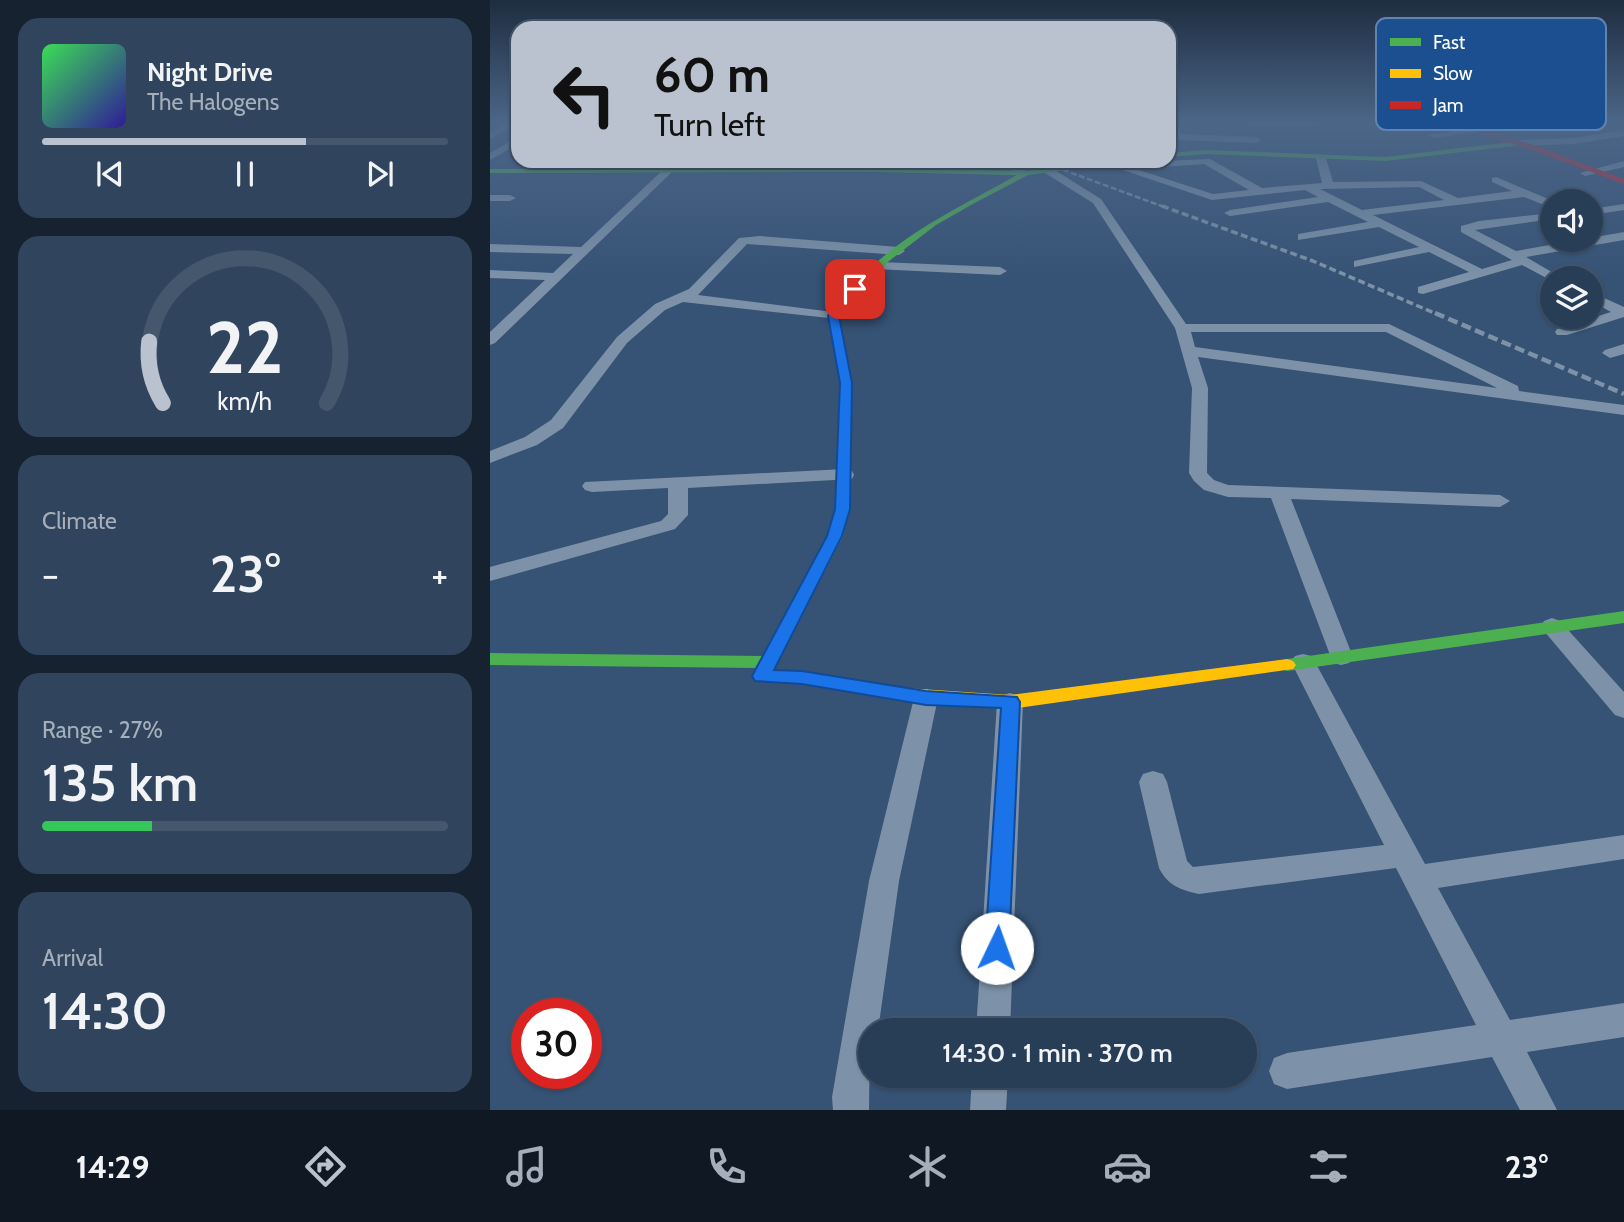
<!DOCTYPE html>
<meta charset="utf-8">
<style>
body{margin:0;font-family:Cabin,sans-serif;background:#30455d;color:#f1f3f6;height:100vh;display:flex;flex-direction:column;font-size:26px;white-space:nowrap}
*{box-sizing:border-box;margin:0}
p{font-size:23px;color:#a5aeba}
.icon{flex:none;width:38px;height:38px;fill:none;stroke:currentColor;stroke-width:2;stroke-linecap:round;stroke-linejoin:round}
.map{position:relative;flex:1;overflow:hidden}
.side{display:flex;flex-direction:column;gap:18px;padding:18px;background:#162230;width:490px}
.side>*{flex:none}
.guide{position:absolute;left:21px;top:21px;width:665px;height:147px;border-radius:21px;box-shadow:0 2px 5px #0004,0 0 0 2px #44576d;background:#b9c2ce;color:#111;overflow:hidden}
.controls{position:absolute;left:1050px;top:189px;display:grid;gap:14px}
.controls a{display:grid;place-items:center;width:63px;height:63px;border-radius:50%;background:#283e57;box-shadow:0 2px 5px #0004,0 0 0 2px #44576d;font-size:35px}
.speed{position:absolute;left:21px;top:998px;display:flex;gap:14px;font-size:35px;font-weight:700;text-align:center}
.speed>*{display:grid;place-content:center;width:91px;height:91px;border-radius:50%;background:#283e57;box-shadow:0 2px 5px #0004,0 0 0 2px #44576d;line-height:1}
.speed .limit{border:10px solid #d22;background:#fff;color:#111}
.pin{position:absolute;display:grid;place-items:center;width:60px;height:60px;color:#fff;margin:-30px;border-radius:14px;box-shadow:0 4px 10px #0006}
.me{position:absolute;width:77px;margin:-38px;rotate:3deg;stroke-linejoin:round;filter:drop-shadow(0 0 5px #0008)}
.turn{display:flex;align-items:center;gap:24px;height:147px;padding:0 28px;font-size:32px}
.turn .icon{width:91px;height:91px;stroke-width:2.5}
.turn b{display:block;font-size:49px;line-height:60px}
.big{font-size:52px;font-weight:600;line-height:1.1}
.side .tile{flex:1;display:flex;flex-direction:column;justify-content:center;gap:10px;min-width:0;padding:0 24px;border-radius:21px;background:#30455d}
.side .dial{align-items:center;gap:0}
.dial svg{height:182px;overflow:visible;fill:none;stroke:#44576d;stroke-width:7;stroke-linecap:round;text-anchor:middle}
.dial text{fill:#f1f3f6;stroke:none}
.song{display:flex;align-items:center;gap:21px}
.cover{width:84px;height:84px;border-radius:10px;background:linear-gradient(135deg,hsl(130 70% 55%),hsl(250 70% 35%))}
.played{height:7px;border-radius:4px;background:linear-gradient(90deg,#b9c2ce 65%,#44576d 65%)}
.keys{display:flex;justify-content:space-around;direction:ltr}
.heat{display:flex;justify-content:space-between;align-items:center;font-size:38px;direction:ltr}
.charge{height:10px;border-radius:5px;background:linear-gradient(90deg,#34c759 27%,#44576d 0)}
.trip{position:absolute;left:368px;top:1018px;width:399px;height:70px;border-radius:35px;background:#283e57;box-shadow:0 2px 5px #0004,0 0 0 2px #44576d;font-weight:600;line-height:70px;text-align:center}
.menu{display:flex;height:112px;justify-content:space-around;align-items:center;background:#101923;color:#a5aeba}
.menu .icon{width:49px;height:49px}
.menu .active{color:#b9c2ce}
.menu b{font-size:32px;color:#f1f3f6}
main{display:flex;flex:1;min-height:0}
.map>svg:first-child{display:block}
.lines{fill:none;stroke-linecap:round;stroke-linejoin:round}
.street{fill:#7d92a8;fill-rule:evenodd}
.fast{fill:#4caf50;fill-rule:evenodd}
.slow{fill:#ffc107;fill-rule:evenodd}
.jam{fill:#c62828;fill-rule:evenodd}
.rail-far2{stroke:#7e92a7;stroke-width:2.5;stroke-dasharray:6 2.5;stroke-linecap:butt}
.rail-far1{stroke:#7e92a7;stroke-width:3.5;stroke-dasharray:7 3.5;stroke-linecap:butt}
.rail{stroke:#7e92a7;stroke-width:4.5;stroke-dasharray:10 4.5;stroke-linecap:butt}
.route{fill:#1a73e8;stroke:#114b97;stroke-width:2}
.key{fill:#1b4f8f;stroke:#5f84b1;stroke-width:2}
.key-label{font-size:19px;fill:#fff}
</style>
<main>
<section class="side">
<div class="tile">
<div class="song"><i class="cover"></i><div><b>Night Drive</b><p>The Halogens</p></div></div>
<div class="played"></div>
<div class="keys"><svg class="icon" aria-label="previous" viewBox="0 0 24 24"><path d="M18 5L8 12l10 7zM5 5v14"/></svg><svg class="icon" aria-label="pause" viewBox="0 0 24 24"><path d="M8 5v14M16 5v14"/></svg><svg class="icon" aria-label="next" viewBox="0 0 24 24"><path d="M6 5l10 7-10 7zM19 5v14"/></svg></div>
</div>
<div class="tile dial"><svg viewBox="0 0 100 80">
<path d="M14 69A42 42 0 1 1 86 69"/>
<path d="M14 69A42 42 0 0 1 8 42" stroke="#b9c2ce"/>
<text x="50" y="56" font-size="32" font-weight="700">22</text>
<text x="50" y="72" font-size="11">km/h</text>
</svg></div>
<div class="tile"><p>Climate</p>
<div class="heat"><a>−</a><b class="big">23°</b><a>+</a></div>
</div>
<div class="tile"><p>Range · 27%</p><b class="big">135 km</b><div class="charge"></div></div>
<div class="tile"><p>Arrival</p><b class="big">14:30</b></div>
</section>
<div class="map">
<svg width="1134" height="1110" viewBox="0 0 1134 1110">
<rect width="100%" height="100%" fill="#365274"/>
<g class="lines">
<g class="street">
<polygon points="17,122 28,123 0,139 0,132"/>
<polygon points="679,122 687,122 692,134 766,137 771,140 766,143 689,140 684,137"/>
<polygon points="831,122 827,126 757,126 753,123"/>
<polygon points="984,127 989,130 987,132 944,138 939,135"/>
<polygon points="1134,130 1134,136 1084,144 1030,146 1025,143 1030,140 1084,138"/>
<polygon points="28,137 28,144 0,160 0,153"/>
<path d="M 831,155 L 836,158 L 843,182 L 931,181 L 968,198 L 1022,191 L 1002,182 L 1002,178 L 1006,177 L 1063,201 L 1062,208 L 1034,197 L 883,215 L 992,269 L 1022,260 L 971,232 L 971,226 L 989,221 L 1062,213 L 1062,219 L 985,230 L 1026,251 L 1134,232 L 1134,240 L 1036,257 L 1072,278 L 1062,278 L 1062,281 L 1032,265 L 933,294 L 928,293 L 928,287 L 979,272 L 939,252 L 864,267 L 864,261 L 929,247 L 889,227 L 808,240 L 808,234 L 878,222 L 838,202 L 740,216 L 734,213 L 740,210 L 828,197 L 815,190 L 722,200 L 615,164 L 624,162 L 723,194 L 759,190 L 714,164 L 672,167 L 667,164 L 672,161 L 720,159 L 772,188 L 832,183 L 826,158 ZM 929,187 L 954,200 L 872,210 L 830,189 Z"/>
<polygon points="151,161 161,161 153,172 145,172 144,170"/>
<polygon points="501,161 515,161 541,173 532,175"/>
<polygon points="1134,161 1134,167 1095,176 1090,173"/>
<polygon points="175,168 184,170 5,343 0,345 0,332 55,280 0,278 0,270 63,273 83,254 0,252 0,244 91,247"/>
<path d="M 555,169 L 563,169 L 611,199 L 696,324 L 899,324 L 1028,386 L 1029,391 L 1134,405 L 1134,415 L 708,357 L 718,388 L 717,473 L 724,480 L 738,485 L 1010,495 L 1020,501 L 1010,507 L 801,499 L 863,657 L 859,663 L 851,665 L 843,663 L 781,498 L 738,497 L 714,490 L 704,481 L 699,473 L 702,388 L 685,328 L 603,203 L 555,173 ZM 701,332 L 896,332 L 1007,388 L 705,347 Z"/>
<polygon points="0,195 20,195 26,198 20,201 0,201"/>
<polygon points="1134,204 1134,210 1101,215 1101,209"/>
<polygon points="270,236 409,247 415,251 409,255 257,244 208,295 343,312 348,313 350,316 348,319 193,302 175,310 137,343 73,428 47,445 0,463 0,451 35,437 61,420 127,337 165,304 199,289 249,238"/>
<polygon points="390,262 510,267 517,271 510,275 385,269 384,266"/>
<polygon points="1101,292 1134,307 1134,317 1077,335 1067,335 1065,332 1067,329 1121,312 1101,301"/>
<polygon points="1134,344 1134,354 1120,358 1112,353 1115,350"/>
<polygon points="355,469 362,471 364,475 362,479 198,488 198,515 185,529 0,581 0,567 171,521 178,514 178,488 102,492 95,490 92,486 95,482"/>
<polygon points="1062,618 1070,621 1134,692 1134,718 1125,715 1054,631 1051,626 1054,621"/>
<path d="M 813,654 L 821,656 L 825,662 L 935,864 L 1134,835 L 1134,859 L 948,888 L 1020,1020 L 1134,1003 L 1134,1037 L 1037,1052 L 1067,1110 L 1030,1110 L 1002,1057 L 797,1089 L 784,1084 L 779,1071 L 784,1058 L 797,1053 L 986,1025 L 906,868 L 709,894 C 691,890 678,886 669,868 L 649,782 L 653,774 L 663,771 L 673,774 L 677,782 L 697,861 L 703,867 L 894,845 L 801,662 L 805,656 Z"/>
<polygon points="436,689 445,692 448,698 409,881 388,1031 380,1031 379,1110 343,1110 342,1097 379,881 424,698 427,692"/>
<polygon points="520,693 529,696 533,702 520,1031 486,1031 507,702 511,696"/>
<polygon points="482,1076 518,1076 516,1110 480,1110"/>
</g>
<g class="fast">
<polygon points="1030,141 1033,145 895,161 716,154 679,157 679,153 716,150 895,157"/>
<path d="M 619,161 L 643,161 L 538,175 L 481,205 L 446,225 L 399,261 L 371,288 L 348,316 L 362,383 L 360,509 L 353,536 L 284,670 L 312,672 L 415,688 L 422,690 L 424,695 L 422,700 L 415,702 L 312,684 L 266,681 L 263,676 L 267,668 L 0,665 L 0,653 L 274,656 L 337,536 L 346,509 L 350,383 L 338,316 C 392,242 450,218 527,175 L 380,172 L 0,173 L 0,169 L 380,168 L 536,171 Z"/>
<polygon points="1134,611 1134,623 797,671 791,669 788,665 791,661 797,659"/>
</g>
<polygon class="slow" points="797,659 803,661 806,665 803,669 520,709 415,702 408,700 406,695 408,690 415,688 520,695"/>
<polygon class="jam" points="958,122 968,122 1050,147 1134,179 1134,184 1044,151"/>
<polyline class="rail-far2" points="549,161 677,208"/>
<polyline class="rail-far1" points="672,206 823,261 949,315"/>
<polyline class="rail" points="945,313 1134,394"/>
</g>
<linearGradient id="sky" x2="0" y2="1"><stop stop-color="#1e2d40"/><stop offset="0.44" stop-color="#4c6688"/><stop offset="1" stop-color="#4c6688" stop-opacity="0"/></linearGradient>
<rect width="1134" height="278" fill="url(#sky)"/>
<polygon class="route" points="365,285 371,289 349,316 362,383 360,509 352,536 284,670 312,671 436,691 527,697 530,702 519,948 516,956 507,960 499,956 495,948 511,708 436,705 312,684 265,681 262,676 337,536 345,509 350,383 338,316 348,299"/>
<rect x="886" y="18" width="230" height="112" rx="10" class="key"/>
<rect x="900" y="38" width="31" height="8" fill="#4caf50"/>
<rect x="900" y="69" width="31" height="9" fill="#ffc107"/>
<rect x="900" y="101" width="31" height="8" fill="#c62828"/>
<g class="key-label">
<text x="943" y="49">Fast</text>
<text x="943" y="80">Slow</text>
<text x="943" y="112">Jam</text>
</g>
</svg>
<div class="controls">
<a><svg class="icon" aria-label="sound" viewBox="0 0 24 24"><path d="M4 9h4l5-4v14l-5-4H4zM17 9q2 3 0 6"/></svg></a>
<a><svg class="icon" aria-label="layers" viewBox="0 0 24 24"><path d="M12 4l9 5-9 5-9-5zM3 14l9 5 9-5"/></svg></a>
</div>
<div class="speed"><div class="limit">30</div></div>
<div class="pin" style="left:365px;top:289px;background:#d93025"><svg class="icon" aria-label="arrive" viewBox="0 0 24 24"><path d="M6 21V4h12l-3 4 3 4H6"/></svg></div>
<svg class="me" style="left:507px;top:948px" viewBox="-20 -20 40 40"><circle r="19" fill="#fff"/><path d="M0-13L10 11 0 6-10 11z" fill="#1a73e8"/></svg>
<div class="trip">14:30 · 1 min · 370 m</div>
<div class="guide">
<div class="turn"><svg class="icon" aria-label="left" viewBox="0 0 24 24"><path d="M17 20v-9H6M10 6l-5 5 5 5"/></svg><div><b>60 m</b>Turn left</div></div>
</div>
</div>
</main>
<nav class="menu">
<b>14:29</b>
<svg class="icon active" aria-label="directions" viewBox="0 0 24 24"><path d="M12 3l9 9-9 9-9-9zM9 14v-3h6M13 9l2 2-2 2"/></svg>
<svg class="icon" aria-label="music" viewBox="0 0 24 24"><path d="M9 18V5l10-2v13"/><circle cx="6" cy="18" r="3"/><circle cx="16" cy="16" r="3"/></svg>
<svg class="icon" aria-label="phone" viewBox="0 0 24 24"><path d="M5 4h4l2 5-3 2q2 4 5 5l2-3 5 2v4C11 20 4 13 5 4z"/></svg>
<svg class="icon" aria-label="climate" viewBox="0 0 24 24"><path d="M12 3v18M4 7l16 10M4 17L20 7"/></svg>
<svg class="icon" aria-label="car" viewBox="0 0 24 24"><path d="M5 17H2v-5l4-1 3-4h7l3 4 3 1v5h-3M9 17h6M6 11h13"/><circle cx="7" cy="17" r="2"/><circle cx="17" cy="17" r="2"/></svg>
<svg class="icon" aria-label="filters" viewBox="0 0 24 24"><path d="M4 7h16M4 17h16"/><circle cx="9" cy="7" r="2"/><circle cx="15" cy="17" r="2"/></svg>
<b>23°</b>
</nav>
